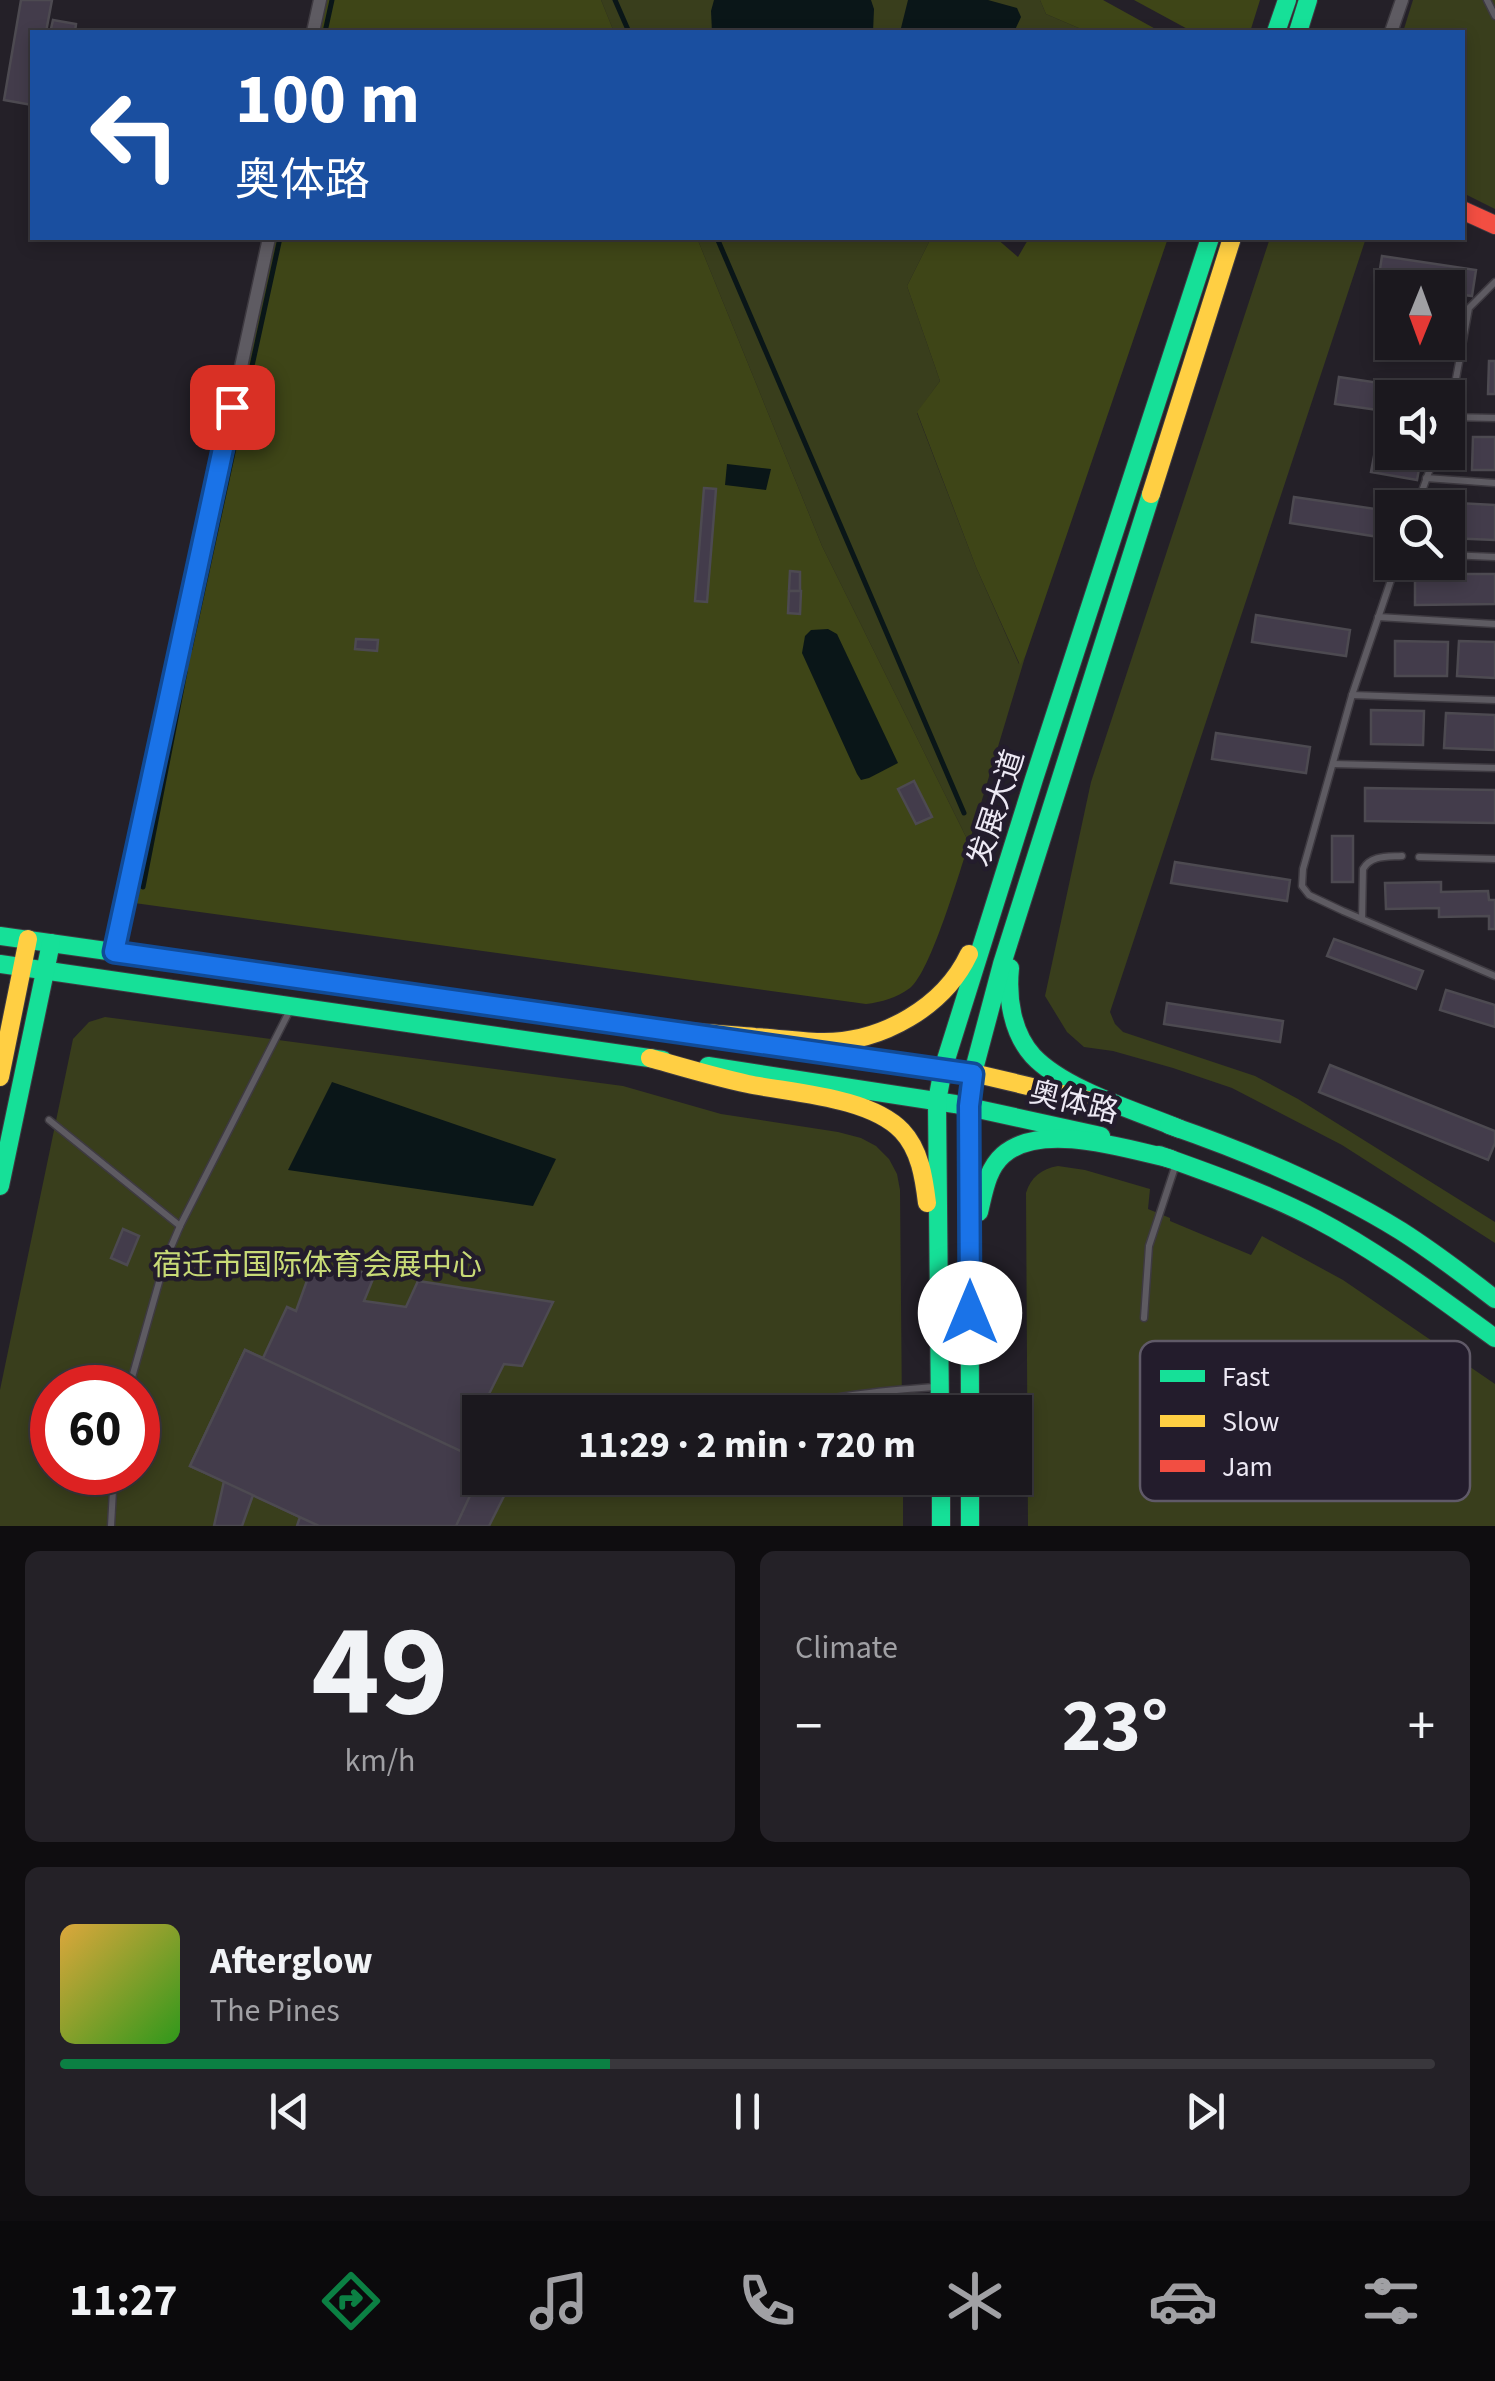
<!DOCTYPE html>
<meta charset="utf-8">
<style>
body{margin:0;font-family:"Source Sans 3","Noto Sans SC",sans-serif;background:#242127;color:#f1f3f6;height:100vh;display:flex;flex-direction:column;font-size:38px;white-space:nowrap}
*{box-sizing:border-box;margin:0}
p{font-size:32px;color:#a0a0a4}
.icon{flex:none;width:55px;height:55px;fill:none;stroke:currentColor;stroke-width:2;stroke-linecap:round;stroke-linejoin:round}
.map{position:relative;height:1526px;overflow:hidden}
.details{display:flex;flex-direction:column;gap:25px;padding:25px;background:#0f0d10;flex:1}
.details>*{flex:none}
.top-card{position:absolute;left:30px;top:30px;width:1435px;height:210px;border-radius:0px;box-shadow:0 5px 15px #0003,0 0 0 2px #39373c;background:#1a4fa0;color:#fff;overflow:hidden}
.needle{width:65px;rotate:181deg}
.tools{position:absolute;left:1375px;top:270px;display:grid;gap:20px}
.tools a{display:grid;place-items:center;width:90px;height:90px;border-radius:0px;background:#1b181e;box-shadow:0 5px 15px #0003,0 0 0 2px #39373c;font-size:50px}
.speed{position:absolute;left:30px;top:1365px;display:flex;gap:20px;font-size:50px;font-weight:700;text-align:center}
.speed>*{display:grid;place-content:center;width:130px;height:130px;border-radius:50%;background:#1b181e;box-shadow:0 5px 15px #0003,0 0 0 2px #39373c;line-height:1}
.speed .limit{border:15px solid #d22;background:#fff;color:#111}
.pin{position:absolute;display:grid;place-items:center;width:85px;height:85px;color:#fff;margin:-42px;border-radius:20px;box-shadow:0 5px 15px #0006}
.me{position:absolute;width:110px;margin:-55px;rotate:0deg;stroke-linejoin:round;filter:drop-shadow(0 0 8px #0008)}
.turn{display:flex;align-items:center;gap:35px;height:210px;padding:0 40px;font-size:45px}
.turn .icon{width:130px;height:130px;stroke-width:2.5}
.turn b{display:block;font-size:70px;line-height:85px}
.big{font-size:75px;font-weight:700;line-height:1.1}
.details .widget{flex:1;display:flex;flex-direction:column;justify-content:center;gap:15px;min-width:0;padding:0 35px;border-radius:15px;background:#242127}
.details .dial{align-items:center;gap:0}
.dial b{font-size:130px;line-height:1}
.song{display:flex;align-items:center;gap:30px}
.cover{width:120px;height:120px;border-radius:15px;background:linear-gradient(135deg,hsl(40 70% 55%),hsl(110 70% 35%))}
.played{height:10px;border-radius:5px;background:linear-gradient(90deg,#0b8043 40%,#39373c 40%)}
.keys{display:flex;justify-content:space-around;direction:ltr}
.heat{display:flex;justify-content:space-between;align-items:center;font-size:55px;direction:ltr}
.details .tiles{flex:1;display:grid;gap:25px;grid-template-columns:1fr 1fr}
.widget:last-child{grid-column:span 2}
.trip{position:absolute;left:462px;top:1395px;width:570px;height:100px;border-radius:0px;background:#1b181e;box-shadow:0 5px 15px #0003,0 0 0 2px #39373c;font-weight:700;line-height:100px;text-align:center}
.tabs{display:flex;height:160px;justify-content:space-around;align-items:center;background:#0b0a0c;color:#a0a0a4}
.tabs .icon{width:70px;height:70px}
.tabs .active{color:#0b8043}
.tabs b{font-size:45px;color:#f1f3f6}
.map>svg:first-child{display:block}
.green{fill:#393e1c;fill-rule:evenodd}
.forest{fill:#3e4517}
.water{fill:#0a1618}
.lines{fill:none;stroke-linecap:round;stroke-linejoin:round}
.stream{stroke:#0a1618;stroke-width:5}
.building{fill:#433c4b;stroke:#4d4a51;stroke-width:2.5}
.lane-casing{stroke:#3e3a41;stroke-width:9}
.street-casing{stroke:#3e3a41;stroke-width:15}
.fast-casing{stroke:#3e3a41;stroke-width:20}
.slow-casing{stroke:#3e3a41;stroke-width:20}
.jam-casing{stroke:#3e3a41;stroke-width:20}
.lane{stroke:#5e5b62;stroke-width:6}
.street{stroke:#5e5b62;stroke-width:12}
.fast{stroke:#16e098;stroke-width:18}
.slow{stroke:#ffcf43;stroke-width:18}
.jam{stroke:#f24e42;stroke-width:18}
.route-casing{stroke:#114b97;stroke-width:25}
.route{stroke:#1a73e8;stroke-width:18}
.labels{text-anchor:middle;stroke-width:9;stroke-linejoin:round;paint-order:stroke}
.street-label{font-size:30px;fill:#ede9f4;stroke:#231c2c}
.park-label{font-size:30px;fill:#c8da76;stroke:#231c2c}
.key{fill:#231c2c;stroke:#605a68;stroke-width:2.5}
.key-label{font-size:28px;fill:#ede9f4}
</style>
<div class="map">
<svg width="1495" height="1526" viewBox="0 0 1495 1526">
<rect width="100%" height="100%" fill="#242028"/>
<g class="green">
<polygon points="601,0 1040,0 1046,14 1088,32 614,32"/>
<polygon points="1413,0 1495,0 1495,209 1463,193 1462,32 1403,32"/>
<polygon points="697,238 931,238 907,286 940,381 917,413 976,567 1019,664 1025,657 969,843 822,546"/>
<polygon points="1270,238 1366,238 1110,1012 1115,1024 1123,1032 1255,1076 1298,1099 1495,1222 1495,1243 1342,1145 1232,1088 1173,1068 1113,1051 1084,1047 1067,1032 1045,996 1091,782"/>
<path d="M 105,1017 L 623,1086 L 721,1114 L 838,1132 L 861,1138 L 876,1146 L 889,1159 L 897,1174 L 900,1190 L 902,1412 L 480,1412 L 480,1478 L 903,1478 L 903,1526 L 0,1526 L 0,1390 L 73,1039 L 89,1022 ZM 52,1388 L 138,1388 L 138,1472 L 52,1472 Z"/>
<path d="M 1058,1166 L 1085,1170 L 1150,1189 L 1148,1209 L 1170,1218 L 1170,1221 L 1251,1255 L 1262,1236 L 1343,1280 L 1495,1384 L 1495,1526 L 1028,1526 L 1026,1193 C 1031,1177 1041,1169 1058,1166 Z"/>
</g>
<g class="forest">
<polygon points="322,0 601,0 614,32 315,32"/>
<polygon points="1040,0 1103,0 1161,32 1088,32 1046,14"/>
<polygon points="1134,0 1260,0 1250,32 1193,32"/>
<path d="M 271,238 L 697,238 L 822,546 L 969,843 C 959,873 931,971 910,988 C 896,998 882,1002 866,1004 L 127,902 Z"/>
<polygon points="931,238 996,238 1018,257 1029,238 1168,238 1025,657 1020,665 976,567 917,412 940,381 907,286"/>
</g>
<g class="water">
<polygon points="714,0 871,0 874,9 873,32 712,32 711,11"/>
<polygon points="908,0 988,0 1017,8 1021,17 1014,32 900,32"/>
<polygon points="727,464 771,469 766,490 725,485"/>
<polygon points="828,629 837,634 898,763 869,778 861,780 857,774 802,653 805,636 811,630"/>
<polygon points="332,1082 556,1159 533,1206 288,1170"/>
</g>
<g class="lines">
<g class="stream">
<polyline points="615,0 629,32"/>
<polyline points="325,32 332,0"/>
<polyline points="717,238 964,813"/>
<polyline points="190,649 280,238"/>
<polyline points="143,887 185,672"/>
</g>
</g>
<g class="building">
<polygon points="21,0 52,0 46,32 32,32 32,105 4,100"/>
<polygon points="53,20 76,24 75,32 59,32 51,29"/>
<polygon points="1382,256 1476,270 1472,296 1448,293 1448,288 1413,288 1378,282"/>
<polygon points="1489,361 1495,361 1495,394 1488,394"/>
<polygon points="1339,377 1433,391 1432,398 1392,398 1392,412 1335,404"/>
<polygon points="1473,437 1495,437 1495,470 1472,470"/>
<polygon points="1375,451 1421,458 1417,480 1371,472"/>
<polygon points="704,488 716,489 707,602 695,601"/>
<polygon points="1294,497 1389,511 1385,538 1290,523"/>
<polygon points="1438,502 1495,505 1495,540 1448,538 1448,508 1438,508"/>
<polygon points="790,571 800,572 800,591 789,591"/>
<polygon points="1415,574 1495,574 1495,604 1415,605"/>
<polygon points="789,591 801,591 800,614 788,613"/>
<polygon points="1256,615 1350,630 1346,656 1252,642"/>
<polygon points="356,639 378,640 377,651 355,649"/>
<polygon points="1395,641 1448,642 1447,676 1395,676"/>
<polygon points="1459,641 1495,642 1495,678 1457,676"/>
<polygon points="1371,710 1424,711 1423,745 1371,744"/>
<polygon points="1446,713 1495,715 1495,750 1444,748"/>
<polygon points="1216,733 1310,747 1306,773 1212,759"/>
<polygon points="914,781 932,817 916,824 898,789"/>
<polygon points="1365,788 1495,790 1495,823 1365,821"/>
<rect x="1332" y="836" width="21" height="46"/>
<polygon points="1175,862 1290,880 1287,901 1171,883"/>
<polygon points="1441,882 1441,892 1488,891 1489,900 1495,900 1495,929 1489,929 1489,916 1439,917 1439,908 1386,909 1385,883"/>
<polygon points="1334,939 1423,971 1416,989 1327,956"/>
<polygon points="1446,990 1495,1005 1495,1027 1440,1010"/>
<polygon points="1167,1003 1283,1021 1280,1042 1164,1024"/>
<polygon points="1330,1065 1495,1131 1495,1143 1488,1160 1319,1092"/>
<polygon points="123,1229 139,1236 127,1265 111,1258"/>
<polygon points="313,1264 375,1274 364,1301 406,1307 418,1281 553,1302 522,1366 504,1364 476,1420 480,1422 480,1478 513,1478 489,1526 297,1526 300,1517 253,1495 242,1526 214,1526 224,1481 190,1466 245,1350 263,1358 287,1307 296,1311"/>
<polygon points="245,1350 480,1460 480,1474 456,1526 319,1526 190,1466"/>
</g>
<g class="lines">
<defs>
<g id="lane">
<polyline points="1487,0 1495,16"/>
<polyline points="1449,417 1495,418"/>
<polyline points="1448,422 1469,308 1495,282"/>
<polyline points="1426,478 1495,483"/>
<polyline points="1416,508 1436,452"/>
<polyline points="1448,555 1495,557"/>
<polyline points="1397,562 1352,695 1303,869 1302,886 1309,895 1343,911 1495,976"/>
<polyline points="1378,617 1495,624"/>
<polyline points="1352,695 1495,700"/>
<polyline points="1333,764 1495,768"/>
<polyline points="1419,857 1495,859"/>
<path d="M 1362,919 L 1363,869 C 1371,855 1387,857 1402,856"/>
<polyline points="49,1120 180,1226"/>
<polyline points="1144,1318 1149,1246 1176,1164"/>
<polyline points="129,1388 165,1261 180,1226 291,1008"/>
<path d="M 774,1412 C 826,1396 879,1391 934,1387"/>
<polyline points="111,1526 114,1472"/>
</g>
<g id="street">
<polyline points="313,32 320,0"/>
<polyline points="1391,32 1402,0"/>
<polyline points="114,951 269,238"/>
</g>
<g id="fast">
<polyline points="1276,32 1287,0"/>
<polyline points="1298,32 1308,0"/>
<polyline points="0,936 668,1030"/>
<polyline points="0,964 663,1060"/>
<path d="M 1010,968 C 1007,998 1012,1033 1033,1056 C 1065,1090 1137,1111 1180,1129"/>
<polyline points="708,1066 955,1104 1101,1136"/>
<path d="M 1169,1125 C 1250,1153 1328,1186 1401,1231 C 1434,1252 1464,1275 1495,1299"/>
<path d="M 1159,1155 C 1212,1174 1266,1193 1316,1219 C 1379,1252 1437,1296 1495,1338"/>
<polyline points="0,1186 51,943"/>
<path d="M 979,1212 C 984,1192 987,1169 1003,1155 C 1041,1121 1127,1149 1171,1159"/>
<polyline points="940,1412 937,1101 943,1069 1034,779 1210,238"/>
<polyline points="970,1412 969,1106 973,1073 1002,964 1151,494"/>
<polyline points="941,1478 941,1526"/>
<polyline points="970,1478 970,1526"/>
</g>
<g id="slow">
<polyline points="1151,494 1232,238"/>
<path d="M 655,1029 C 688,1032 722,1034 755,1037 C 778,1038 802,1042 824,1042 C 882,1042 944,1007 969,954"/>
<polyline points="793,1048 973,1073 1096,1102"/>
<path d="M 650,1058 C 682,1067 715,1077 748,1084 C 792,1093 870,1097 902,1131 C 920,1150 924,1178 927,1203"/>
<polyline points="0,1077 28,939"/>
</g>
<polyline id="jam" points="1462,210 1495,225"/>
</defs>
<use href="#lane" class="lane-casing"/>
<use href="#street" class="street-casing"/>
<use href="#fast" class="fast-casing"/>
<use href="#slow" class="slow-casing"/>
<use href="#jam" class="jam-casing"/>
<use href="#lane" class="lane"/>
<use href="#street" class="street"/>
<use href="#fast" class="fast"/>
<use href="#slow" class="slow"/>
<use href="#jam" class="jam"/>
</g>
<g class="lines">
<defs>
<polyline id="route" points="232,407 114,952 973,1074 969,1106 970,1313"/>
</defs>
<use href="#route" class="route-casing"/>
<use href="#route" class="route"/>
</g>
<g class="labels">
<g class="street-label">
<text transform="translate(996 808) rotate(-72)" y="10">发展大道</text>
<text transform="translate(1074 1102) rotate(14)" y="10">奥体路</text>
</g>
<g class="park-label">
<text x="317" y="1275">宿迁市国际体育会展中心</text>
</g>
</g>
<rect x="1140" y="1341" width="330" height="160" rx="15" class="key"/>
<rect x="1160" y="1370" width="45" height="12" fill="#16e098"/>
<rect x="1160" y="1415" width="45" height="12" fill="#ffcf43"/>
<rect x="1160" y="1460" width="45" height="12" fill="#f24e42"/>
<g class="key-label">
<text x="1222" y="1386">Fast</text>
<text x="1222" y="1431">Slow</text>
<text x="1222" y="1476">Jam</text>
</g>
</svg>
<div class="tools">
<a><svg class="needle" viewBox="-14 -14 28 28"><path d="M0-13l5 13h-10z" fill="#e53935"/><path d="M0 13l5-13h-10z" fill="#a0a0a4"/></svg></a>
<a><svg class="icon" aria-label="sound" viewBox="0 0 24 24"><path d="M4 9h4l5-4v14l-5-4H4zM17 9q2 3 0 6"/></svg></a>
<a><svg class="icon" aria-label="search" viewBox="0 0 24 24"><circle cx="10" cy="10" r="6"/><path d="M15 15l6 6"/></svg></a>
</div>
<div class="speed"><div class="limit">60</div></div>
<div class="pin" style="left:232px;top:407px;background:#d93025"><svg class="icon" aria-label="arrive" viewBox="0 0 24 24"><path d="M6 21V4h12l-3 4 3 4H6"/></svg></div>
<svg class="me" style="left:970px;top:1313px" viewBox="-20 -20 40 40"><circle r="19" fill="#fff"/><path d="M0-13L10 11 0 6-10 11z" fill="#1a73e8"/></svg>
<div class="trip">11:29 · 2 min · 720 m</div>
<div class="top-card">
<div class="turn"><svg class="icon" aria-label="left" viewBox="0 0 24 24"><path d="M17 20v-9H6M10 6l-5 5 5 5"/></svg><div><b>100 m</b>奥体路</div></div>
</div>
</div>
<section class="details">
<div class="tiles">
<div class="widget dial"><b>49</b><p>km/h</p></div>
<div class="widget"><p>Climate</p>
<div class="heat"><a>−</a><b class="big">23°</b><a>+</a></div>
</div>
<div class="widget">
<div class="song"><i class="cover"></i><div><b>Afterglow</b><p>The Pines</p></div></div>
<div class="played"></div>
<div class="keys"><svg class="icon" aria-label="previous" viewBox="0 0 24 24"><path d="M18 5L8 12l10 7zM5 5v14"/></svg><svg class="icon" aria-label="pause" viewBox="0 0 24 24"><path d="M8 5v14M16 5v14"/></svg><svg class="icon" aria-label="next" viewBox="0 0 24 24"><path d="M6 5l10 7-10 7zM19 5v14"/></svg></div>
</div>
</div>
</section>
<nav class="tabs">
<b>11:27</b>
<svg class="icon active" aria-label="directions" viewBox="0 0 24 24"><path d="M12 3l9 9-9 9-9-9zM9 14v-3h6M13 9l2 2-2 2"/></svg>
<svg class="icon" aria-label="music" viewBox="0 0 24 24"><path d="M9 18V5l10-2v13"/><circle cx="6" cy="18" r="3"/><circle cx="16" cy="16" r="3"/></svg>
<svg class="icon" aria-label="phone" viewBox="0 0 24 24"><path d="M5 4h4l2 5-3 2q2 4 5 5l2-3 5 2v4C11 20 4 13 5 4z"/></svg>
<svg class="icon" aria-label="climate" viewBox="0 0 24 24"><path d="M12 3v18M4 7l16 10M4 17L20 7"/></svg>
<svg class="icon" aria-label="car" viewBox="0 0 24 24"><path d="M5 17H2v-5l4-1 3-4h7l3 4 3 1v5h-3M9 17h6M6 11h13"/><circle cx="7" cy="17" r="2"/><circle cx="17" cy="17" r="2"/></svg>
<svg class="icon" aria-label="filters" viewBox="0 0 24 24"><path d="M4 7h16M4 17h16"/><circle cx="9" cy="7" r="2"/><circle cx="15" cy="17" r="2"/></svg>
</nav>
